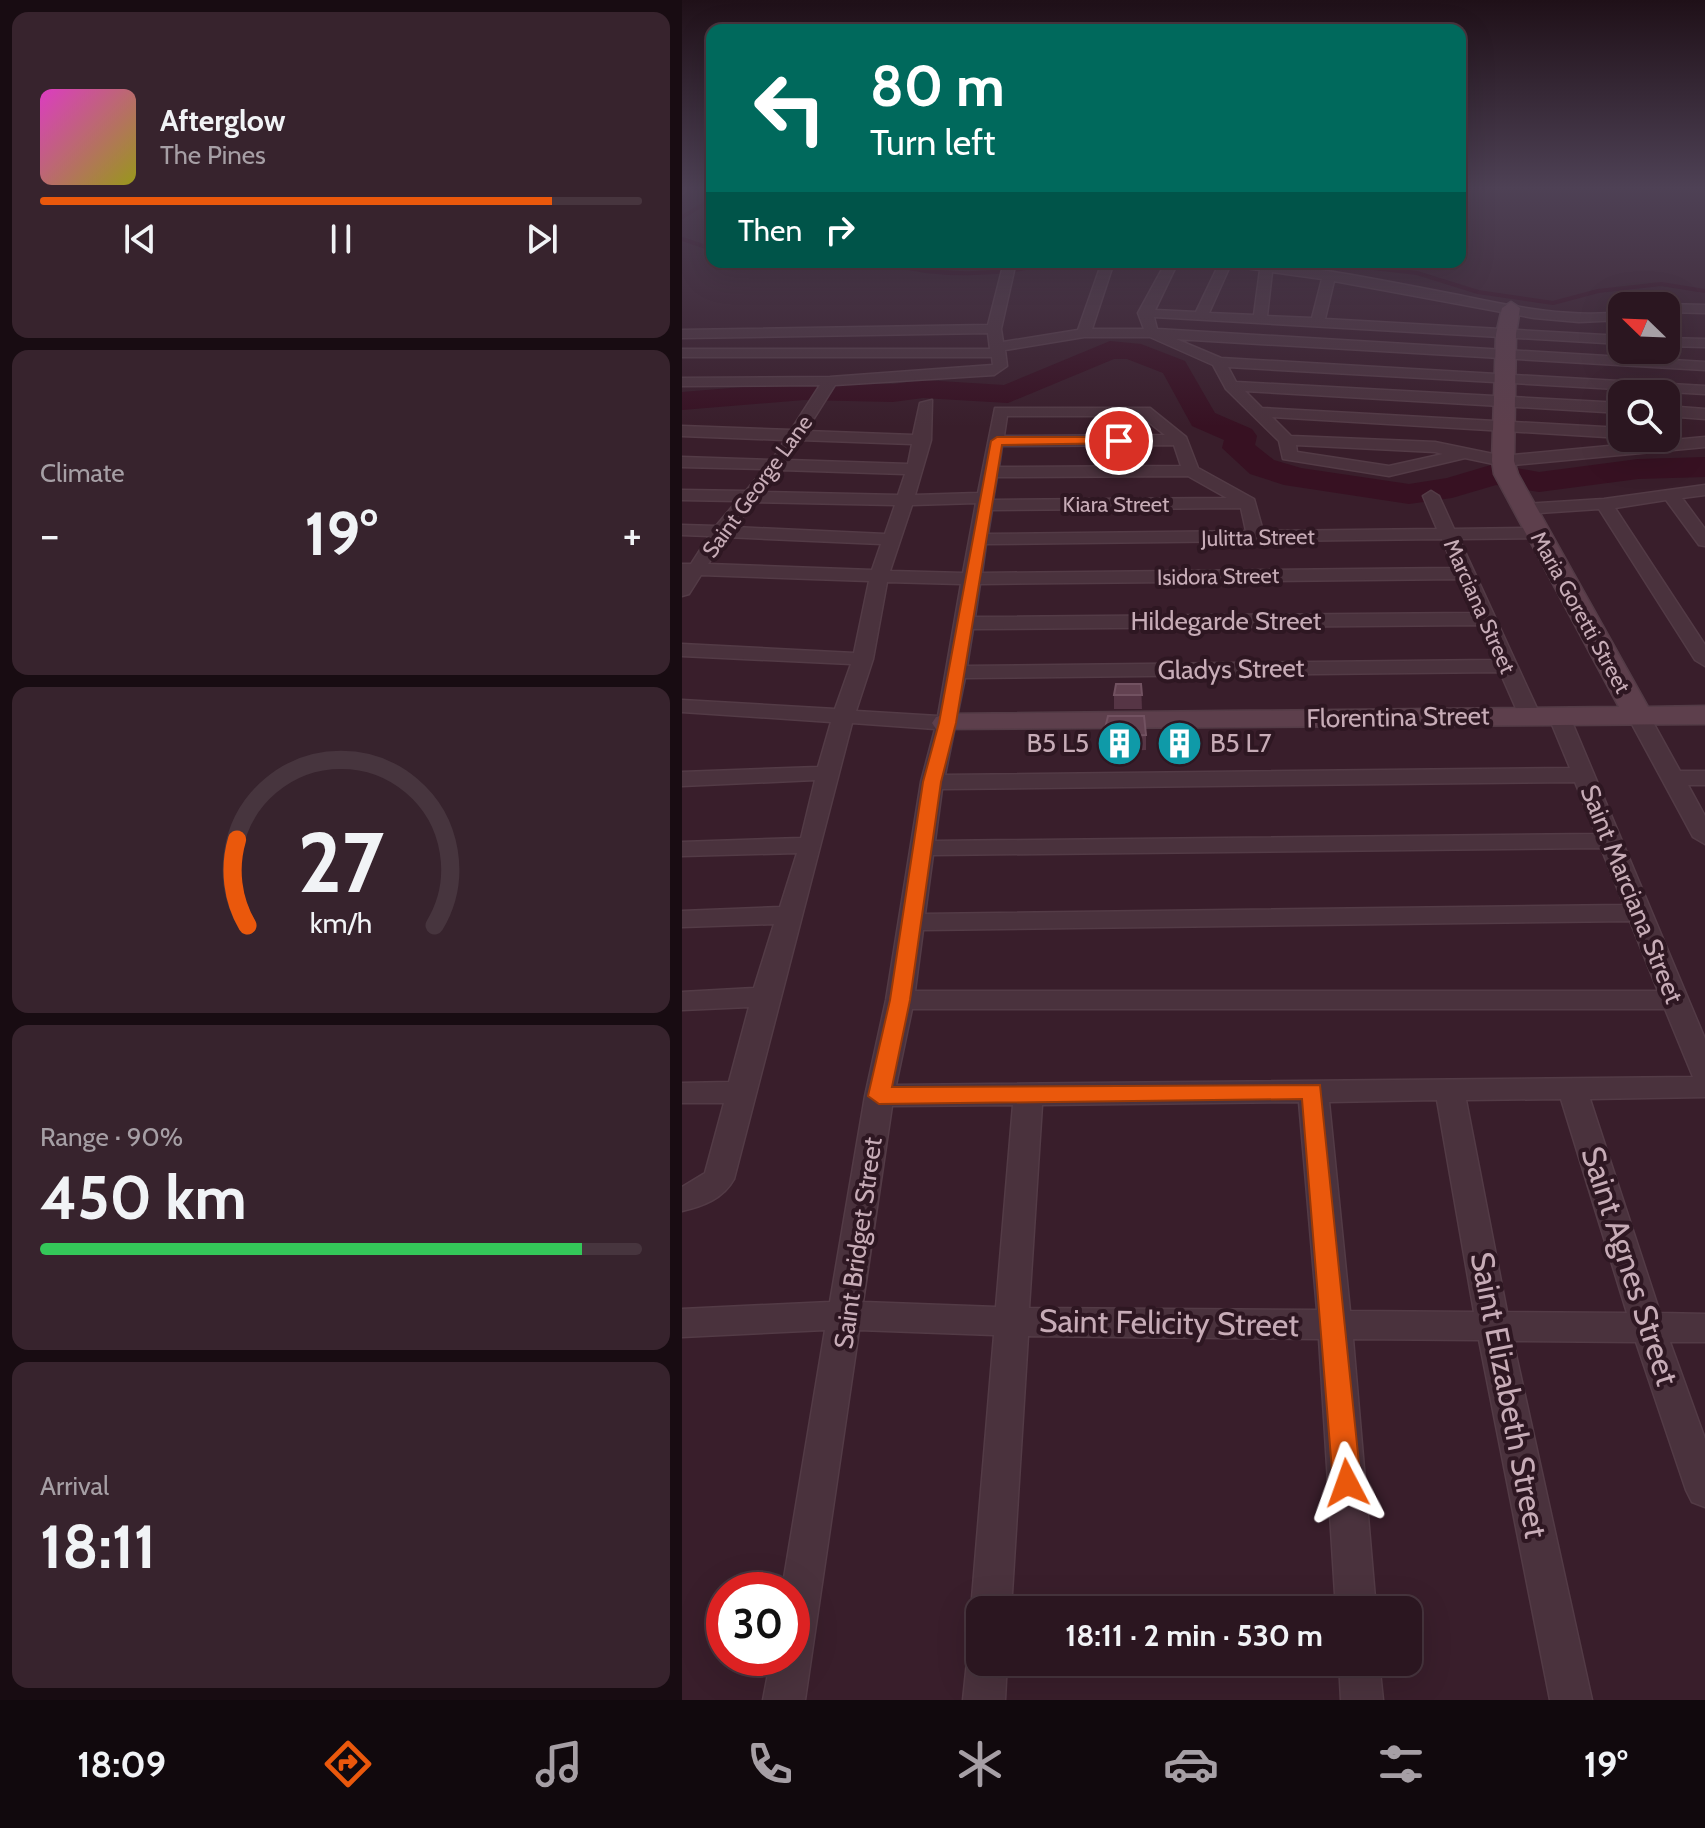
<!DOCTYPE html>
<meta charset="utf-8">
<style>
body{margin:0;font-family:Cabin,sans-serif;background:#37232d;color:#f1f3f6;height:100vh;display:flex;flex-direction:column;font-size:30px;white-space:nowrap}
*{box-sizing:border-box;margin:0}
p{font-size:26px;color:#a69fa5}
.icon{flex:none;width:44px;height:44px;fill:none;stroke:currentColor;stroke-width:2;stroke-linecap:round;stroke-linejoin:round}
.map{position:relative;flex:1;overflow:hidden}
.sheet{display:flex;flex-direction:column;gap:12px;padding:12px;background:#180c12;width:682px}
.sheet>*{flex:none}
.guide{position:absolute;left:24px;top:24px;width:760px;height:244px;border-radius:16px;box-shadow:0 8px 32px #0002,0 0 0 2px #47353e;background:#00695c;color:#fff;overflow:hidden}
.needle{width:52px;rotate:293deg}
.fabs{position:absolute;left:926px;top:292px;display:grid;gap:16px}
.fabs a{display:grid;place-items:center;width:72px;height:72px;border-radius:16px;background:#2b1620;box-shadow:0 8px 32px #0002,0 0 0 2px #47353e;font-size:40px}
.speed{position:absolute;left:24px;top:1572px;display:flex;gap:16px;font-size:40px;font-weight:700;text-align:center}
.speed>*{display:grid;place-content:center;width:104px;height:104px;border-radius:50%;background:#2b1620;box-shadow:0 8px 32px #0002,0 0 0 2px #47353e;line-height:1}
.speed .limit{border:12px solid #d22;background:#fff;color:#111}
.pin{position:absolute;display:grid;place-items:center;width:68px;height:68px;color:#fff;margin:-34px;border:4px solid #fff;border-radius:50%;box-shadow:0 2px 8px #0007}
.me{position:absolute;width:88px;margin:-44px;rotate:356deg;stroke-linejoin:round;filter:drop-shadow(0 0 6px #0008)}
.turn{display:flex;align-items:center;gap:28px;height:168px;padding:0 32px;font-size:36px}
.turn .icon{width:104px;height:104px;stroke-width:2.5}
.turn b{display:block;font-size:56px;line-height:68px}
.then{display:flex;align-items:center;height:76px;padding:0 32px;background:#0003;gap:16px;font-size:30px}
.big{font-size:60px;font-weight:800;line-height:1.1}
.sheet .card{flex:1;display:flex;flex-direction:column;justify-content:center;gap:12px;min-width:0;padding:0 28px;border-radius:16px;background:#37232d}
.sheet .dial{align-items:center;gap:0}
.dial svg{height:208px;overflow:visible;fill:none;stroke:#47353e;stroke-width:7;stroke-linecap:round;text-anchor:middle}
.dial text{fill:#f1f3f6;stroke:none}
.song{display:flex;align-items:center;gap:24px}
.cover{width:96px;height:96px;border-radius:12px;background:linear-gradient(135deg,hsl(310 70% 55%),hsl(60 70% 35%))}
.played{height:8px;border-radius:4px;background:linear-gradient(90deg,#ea580c 85%,#47353e 85%)}
.keys{display:flex;justify-content:space-around;direction:ltr}
.heat{display:flex;justify-content:space-between;align-items:center;font-size:44px;direction:ltr}
.charge{height:12px;border-radius:6px;background:linear-gradient(90deg,#34c759 90%,#47353e 0)}
.trip{position:absolute;left:284px;top:1596px;width:456px;height:80px;border-radius:16px;background:#2b1620;box-shadow:0 8px 32px #0002,0 0 0 2px #47353e;font-weight:800;line-height:80px;text-align:center}
.dock{display:flex;height:128px;justify-content:space-around;align-items:center;background:#11090d;color:#a69fa5}
.dock .icon{width:56px;height:56px}
.dock .active{color:#ea580c}
.dock b{font-size:36px;color:#f1f3f6}
main{display:flex;flex:1;min-height:0}
.map>svg:first-child{display:block}
.lines{fill:none;stroke-linecap:round;stroke-linejoin:round}
.stream{stroke:#371122;stroke-width:4}
.river{fill:#371122;fill-rule:evenodd}
.street-casing{stroke:#533b46;stroke-width:3}
.secondary-casing{stroke:#533b46;stroke-width:3}
.street{fill:#4a323d;fill-rule:evenodd}
.secondary{fill:#5d3f4c;fill-rule:evenodd}
.wall{fill:#563545}
.building{fill:#634251;stroke:#725261;stroke-width:2}
.route{fill:#ea580c;stroke:#983908;stroke-width:2}
.labels{text-anchor:middle;stroke-width:8;stroke-linejoin:round;paint-order:stroke}
.far-street-label{font-size:22px;fill:#c7acb7;stroke:#2e1722}
.street-label{font-size:26px;fill:#c7acb7;stroke:#2e1722}
.poi-label{font-size:26px;fill:#c7acb7;stroke:#2e1722;text-anchor:end}
.near-street-label{font-size:32px;fill:#c7acb7;stroke:#2e1722}
</style>
<main>
<section class="sheet">
<div class="card">
<div class="song"><i class="cover"></i><div><b>Afterglow</b><p>The Pines</p></div></div>
<div class="played"></div>
<div class="keys"><svg class="icon" aria-label="previous" viewBox="0 0 24 24"><path d="M18 5L8 12l10 7zM5 5v14"/></svg><svg class="icon" aria-label="pause" viewBox="0 0 24 24"><path d="M8 5v14M16 5v14"/></svg><svg class="icon" aria-label="next" viewBox="0 0 24 24"><path d="M6 5l10 7-10 7zM19 5v14"/></svg></div>
</div>
<div class="card"><p>Climate</p>
<div class="heat"><a>−</a><b class="big">19°</b><a>+</a></div>
</div>
<div class="card dial"><svg viewBox="0 0 100 80">
<path d="M14 69A42 42 0 1 1 86 69"/>
<path d="M14 69A42 42 0 0 1 10 36" stroke="#ea580c"/>
<text x="50" y="56" font-size="32" font-weight="700">27</text>
<text x="50" y="72" font-size="11">km/h</text>
</svg></div>
<div class="card"><p>Range · 90%</p><b class="big">450 km</b><div class="charge"></div></div>
<div class="card"><p>Arrival</p><b class="big">18:11</b></div>
</section>
<div class="map">
<svg width="1023" height="1700" viewBox="0 0 1023 1700">
<rect width="100%" height="100%" fill="#391e2b"/>
<g class="lines">
<g class="stream">
<polyline points="0,217 22,204 29,189"/>
<polyline points="0,239 30,249"/>
<path d="M 201,262 C 256,278 317,276 373,262"/>
<polyline points="639,262 735,273 796,292 871,303 916,291 979,284 1023,291"/>
</g>
<polygon class="river" points="428,341 459,344 503,361 533,413 570,429 575,436 573,445 592,460 619,468 727,484 765,478 812,464 857,472 956,459 1023,457 1023,477 956,479 857,492 814,485 770,498 727,504 602,485 568,474 540,448 542,440 510,426 481,373 445,359 432,359 326,403 241,398 211,402 122,400 0,410 0,392 122,382 211,384 241,380 322,385"/>
<defs>
<g id="street">
<polygon points="0,189 6,189 0,194"/>
<path d="M 322,262 L 334,262 L 319,329 L 321,342 L 396,330 L 420,262 L 432,262 L 410,329 L 462,329 L 456,313 L 484,262 L 496,262 L 473,310 L 514,312 L 538,262 C 620,262 701,281 781,296 C 834,307 886,318 940,312 L 940,320 L 897,322 L 852,318 L 652,281 L 643,319 L 940,336 L 940,344 L 472,317 L 475,329 L 1023,362 L 1023,370 L 494,339 L 539,358 L 1023,386 L 1023,394 L 546,367 L 554,382 L 940,403 L 940,413 L 563,391 L 580,408 L 940,428 L 940,438 L 590,417 L 609,436 L 753,442 L 821,456 L 1023,437 L 1023,447 L 821,466 L 783,458 L 707,476 L 601,459 L 597,441 L 544,389 L 531,365 L 468,337 L 402,337 L 323,350 L 325,366 L 312,375 L 153,385 L 124,431 L 231,435 L 238,403 L 250,400 L 249,440 L 233,495 L 296,493 L 313,408 L 468,408 L 504,437 L 516,468 L 572,499 L 581,531 L 755,529 L 741,496 L 749,491 L 757,496 L 772,529 L 854,528 L 863,533 L 854,538 L 777,539 L 858,715 L 855,720 L 839,720 L 818,672 L 283,678 L 263,775 L 888,768 L 866,715 L 869,710 L 885,710 L 1023,1039 L 1023,1097 L 908,1099 L 978,1313 L 1023,1314 L 1023,1342 L 988,1342 L 1023,1439 L 1023,1507 L 1010,1502 L 1004,1490 L 954,1342 L 831,1341 L 910,1700 L 868,1700 L 797,1340 L 671,1339 L 694,1610 L 654,1610 L 637,1339 L 346,1336 L 329,1610 L 298,1610 L 298,1625 L 289,1610 L 312,1335 L 177,1330 L 123,1700 L 81,1700 L 89,1658 L 110,1658 L 110,1590 L 100,1590 L 143,1330 L 0,1337 L 0,1309 L 148,1302 L 183,1096 L 204,1000 L 239,782 L 253,729 L 170,723 L 52,1179 C 41,1199 21,1206 0,1211 L 0,1187 L 23,1173 L 42,1103 L 0,1103 L 0,1083 L 47,1082 L 67,1007 L 0,1010 L 0,992 L 72,988 L 92,924 L 0,927 L 0,911 L 98,907 L 115,853 L 0,856 L 0,842 L 119,838 L 133,780 L 0,786 L 0,772 L 136,767 L 149,722 L 0,712 L 0,700 L 153,709 L 169,664 L 0,656 L 0,644 L 172,653 L 187,581 L 19,575 L 7,594 L 0,596 L 0,564 L 9,564 L 27,536 L 0,535 L 0,525 L 34,526 L 55,501 L 0,500 L 0,490 L 64,491 L 82,469 L 0,467 L 0,457 L 90,460 L 103,440 L 0,436 L 0,426 L 109,430 L 138,385 L 0,386 L 0,378 L 148,377 L 311,365 L 310,357 L 0,357 L 0,349 L 308,349 L 306,333 L 0,338 L 0,330 L 306,325 ZM 548,266 L 578,270 L 572,315 L 527,313 ZM 590,272 L 640,279 L 630,318 L 585,316 ZM 325,416 L 459,416 L 483,435 L 322,436 ZM 118,440 L 230,444 L 226,464 L 105,460 ZM 492,445 L 499,466 L 317,467 L 320,446 ZM 614,445 L 753,452 L 761,454 L 707,466 L 615,452 ZM 99,470 L 223,474 L 216,495 L 81,492 ZM 506,476 L 545,498 L 311,500 L 315,477 ZM 73,502 L 213,505 L 203,534 L 52,527 ZM 294,503 L 281,573 L 208,571 L 230,505 ZM 559,508 L 564,531 L 306,534 L 310,510 ZM 44,537 L 199,544 L 190,570 L 26,564 ZM 760,539 L 772,568 L 300,573 L 304,544 ZM 777,579 L 792,613 L 293,617 L 298,584 ZM 205,582 L 279,584 L 256,716 L 174,711 L 191,659 ZM 797,625 L 812,660 L 285,666 L 291,629 ZM 893,782 L 914,834 L 253,841 L 260,789 ZM 919,848 L 942,905 L 243,914 L 251,855 ZM 948,921 L 976,991 L 233,991 L 241,930 ZM 230,1009 L 983,1009 L 1011,1077 L 214,1085 ZM 879,1099 L 945,1313 L 825,1312 L 784,1100 ZM 755,1100 L 792,1312 L 668,1311 L 647,1102 ZM 617,1102 L 635,1310 L 347,1308 L 360,1105 ZM 331,1105 L 314,1307 L 181,1302 L 210,1106 Z"/>
<polygon points="984,304 1023,305 1023,313 984,312 984,306 979,306"/>
<polygon points="984,338 1023,339 1023,347 984,346"/>
<polygon points="984,406 1023,409 1023,419 984,416"/>
<polygon points="1023,485 1023,495 1000,498 1023,529 1023,546 1017,545 984,500 933,508 1023,645 1023,666 1013,660 917,509 841,514 832,509 841,504 922,499"/>
<polygon points="956,709 967,715 998,771 1023,771 1023,785 1006,785 1023,816 1023,844 1011,837 945,715"/>
<polygon points="298,1645 298,1662 325,1662 323,1700 281,1700 285,1662 291,1648"/>
<polygon points="657,1662 697,1662 701,1700 659,1700"/>
</g>
<polygon id="secondary" points="829,302 838,308 834,334 832,461 836,474 966,707 1023,706 1023,724 254,729 250,723 254,717 265,714 937,707 812,474 810,461 814,334 820,308"/>
</defs>
<use href="#street" class="street-casing"/>
<use href="#secondary" class="secondary-casing"/>
<use href="#street" class="street"/>
<use href="#secondary" class="secondary"/>
</g>
<g class="wall">
<polygon points="459,684 460,709 432,709 432,695"/>
<polygon points="464,735 464,750 422,752 421,737"/>
</g>
<g class="building">
<polygon points="434,684 459,684 460,695 432,695"/>
<polygon points="426,716 462,716 464,735 421,737"/>
</g>
<linearGradient id="sky" x2="0" y2="1"><stop stop-color="#1f1018"/><stop offset="0.44" stop-color="#4e4155"/><stop offset="1" stop-color="#4e4155" stop-opacity="0"/></linearGradient>
<rect width="1023" height="427" fill="url(#sky)"/>
<polygon class="route" points="437,437 443,441 441,443 320,445 274,723 259,782 228,1000 210,1087 638,1085 679,1483 674,1492 665,1496 655,1492 651,1483 620,1099 197,1104 186,1096 208,1000 241,782 257,723 309,441 315,437"/>
<defs>
<symbol id="building-disc" viewBox="-11 -11 22 22"><circle r="9.5" fill="#0f9aa8" stroke="#2e1722"/><path d="M-4-6H4V6H1V3H-1V6H-4ZM-2.5-4.3h1.7v1.8h-1.7ZM.8-4.3h1.7v1.8H.8ZM-2.5-1h1.7V.8h-1.7ZM.8-1h1.7V.8H.8Z" fill="#fff"/></symbol>
</defs>
<g fill-rule="evenodd">
<use href="#building-disc" x="412" y="718" width="51" height="51"/>
<use href="#building-disc" x="472" y="718" width="51" height="51"/>
</g>
<g class="labels">
<g class="far-street-label">
<text transform="translate(75 486) rotate(-54)" y="8">Saint George Lane</text>
<text x="434" y="512">Kiara Street</text>
<text transform="translate(576 537) rotate(-1)" y="8">Julitta Street</text>
<text transform="translate(536 576) rotate(-1)" y="8">Isidora Street</text>
<text transform="translate(798 606) rotate(66)" y="8">Marciana Street</text>
<text transform="translate(899 612) rotate(61)" y="8">Maria Goretti Street</text>
</g>
<g class="street-label">
<text x="544" y="630">Hildegarde Street</text>
<text transform="translate(549 669) rotate(-1)" y="9">Gladys Street</text>
<text transform="translate(716 717) rotate(-1)" y="9">Florentina Street</text>
<text transform="translate(950 894) rotate(68)" y="9">Saint Marciana Street</text>
<text transform="translate(176 1243) rotate(-82)" y="9">Saint Bridget Street</text>
</g>
<g class="poi-label">
<text x="407" y="752">B5 L5</text>
<text x="528" y="752" text-anchor="start">B5 L7</text>
</g>
<g class="near-street-label">
<text transform="translate(948 1266) rotate(72)" y="11">Saint Agnes Street</text>
<text transform="translate(487 1323) rotate(1)" y="11">Saint Felicity Street</text>
<text transform="translate(827 1395) rotate(79)" y="11">Saint Elizabeth Street</text>
</g>
</g>
</svg>
<div class="fabs">
<a><svg class="needle" viewBox="-14 -14 28 28"><path d="M0-13l5 13h-10z" fill="#e53935"/><path d="M0 13l5-13h-10z" fill="#a69fa5"/></svg></a>
<a><svg class="icon" aria-label="search" viewBox="0 0 24 24"><circle cx="10" cy="10" r="6"/><path d="M15 15l6 6"/></svg></a>
</div>
<div class="speed"><div class="limit">30</div></div>
<div class="pin" style="left:437px;top:441px;background:#d93025"><svg class="icon" aria-label="arrive" viewBox="0 0 24 24"><path d="M6 21V4h12l-3 4 3 4H6"/></svg></div>
<svg class="me" style="left:665px;top:1483px" viewBox="-20 -20 40 40"><path d="M0-17L14 15 0 8-14 15z" fill="#ea580c" stroke="#fff" stroke-width="4"/></svg>
<div class="trip">18:11 · 2 min · 530 m</div>
<div class="guide">
<div class="turn"><svg class="icon" aria-label="left" viewBox="0 0 24 24"><path d="M17 20v-9H6M10 6l-5 5 5 5"/></svg><div><b>80 m</b>Turn left</div></div>
<div class="then">Then<svg class="icon" aria-label="right" viewBox="0 0 24 24"><path d="M7 20v-9h11M14 6l5 5-5 5"/></svg></div>
</div>
</div>
</main>
<nav class="dock">
<b>18:09</b>
<svg class="icon active" aria-label="directions" viewBox="0 0 24 24"><path d="M12 3l9 9-9 9-9-9zM9 14v-3h6M13 9l2 2-2 2"/></svg>
<svg class="icon" aria-label="music" viewBox="0 0 24 24"><path d="M9 18V5l10-2v13"/><circle cx="6" cy="18" r="3"/><circle cx="16" cy="16" r="3"/></svg>
<svg class="icon" aria-label="phone" viewBox="0 0 24 24"><path d="M5 4h4l2 5-3 2q2 4 5 5l2-3 5 2v4C11 20 4 13 5 4z"/></svg>
<svg class="icon" aria-label="climate" viewBox="0 0 24 24"><path d="M12 3v18M4 7l16 10M4 17L20 7"/></svg>
<svg class="icon" aria-label="car" viewBox="0 0 24 24"><path d="M5 17H2v-5l4-1 3-4h7l3 4 3 1v5h-3M9 17h6M6 11h13"/><circle cx="7" cy="17" r="2"/><circle cx="17" cy="17" r="2"/></svg>
<svg class="icon" aria-label="filters" viewBox="0 0 24 24"><path d="M4 7h16M4 17h16"/><circle cx="9" cy="7" r="2"/><circle cx="15" cy="17" r="2"/></svg>
<b>19°</b>
</nav>
